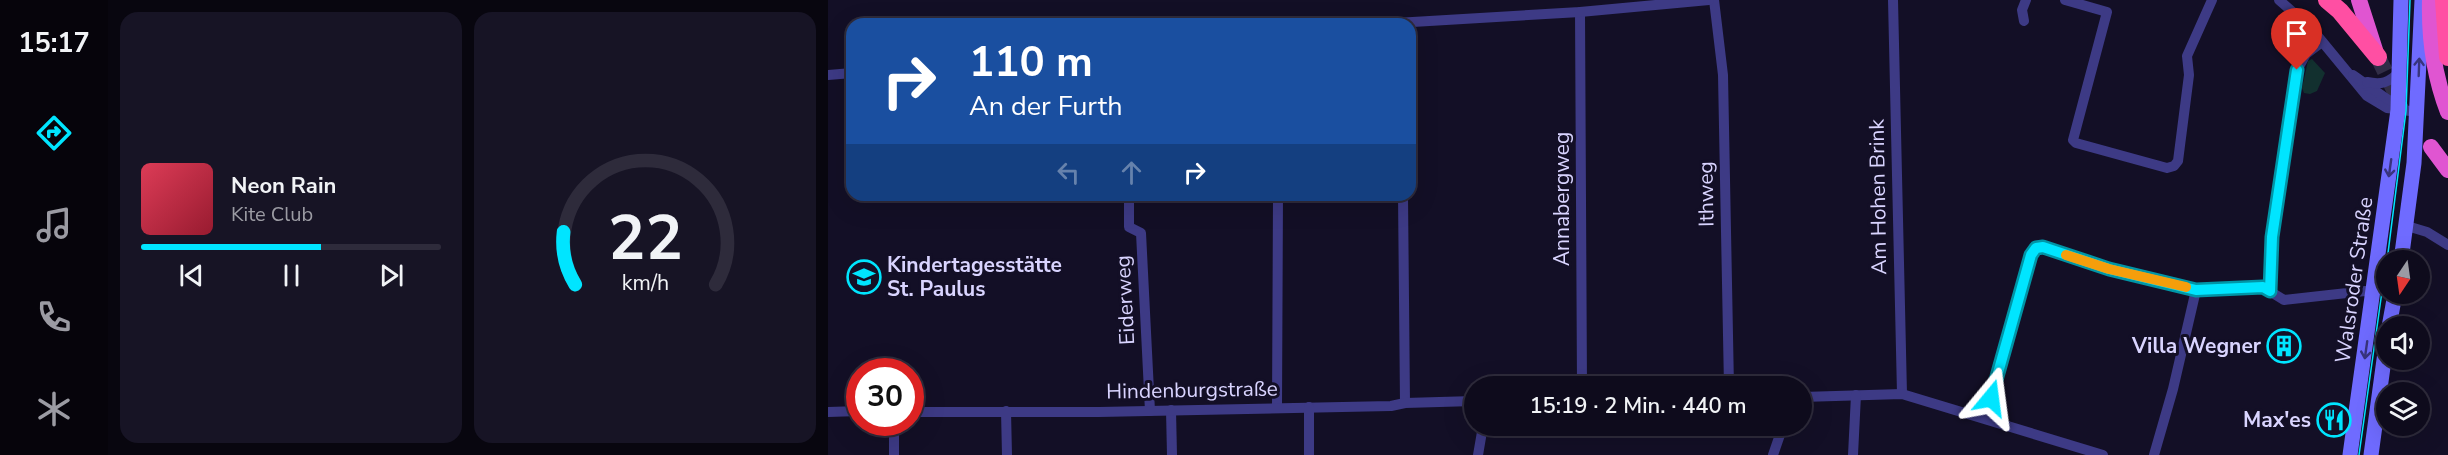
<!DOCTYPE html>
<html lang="de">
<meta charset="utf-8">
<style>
body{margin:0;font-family:"Nunito Sans",sans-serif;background:#171425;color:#f1f3f6;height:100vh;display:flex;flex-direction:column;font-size:22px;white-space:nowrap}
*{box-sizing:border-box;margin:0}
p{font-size:20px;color:#9b9ba3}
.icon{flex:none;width:33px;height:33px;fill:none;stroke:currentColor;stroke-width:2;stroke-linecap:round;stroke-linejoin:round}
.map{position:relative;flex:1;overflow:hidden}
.sheet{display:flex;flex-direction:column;gap:12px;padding:12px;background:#08060f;width:720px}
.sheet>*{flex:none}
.guide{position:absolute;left:18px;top:18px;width:570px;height:183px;border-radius:18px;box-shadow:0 6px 24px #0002,0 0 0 2px #2e2b3b;background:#1a4fa0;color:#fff;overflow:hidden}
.needle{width:39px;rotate:193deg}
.tools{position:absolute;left:1548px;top:250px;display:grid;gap:12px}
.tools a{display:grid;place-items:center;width:54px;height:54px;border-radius:50%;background:#0e0b1c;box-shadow:0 6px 24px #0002,0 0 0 2px #2e2b3b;font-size:30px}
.speed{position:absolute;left:18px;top:358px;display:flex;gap:12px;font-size:30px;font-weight:700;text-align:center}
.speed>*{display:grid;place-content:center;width:78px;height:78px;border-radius:50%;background:#0e0b1c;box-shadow:0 6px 24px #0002,0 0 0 2px #2e2b3b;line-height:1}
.speed .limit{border:9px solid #d22;background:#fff;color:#111}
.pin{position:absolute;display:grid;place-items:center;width:51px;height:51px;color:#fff;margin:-62px -26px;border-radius:50% 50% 50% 0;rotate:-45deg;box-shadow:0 0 6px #0007}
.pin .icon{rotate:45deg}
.me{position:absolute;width:66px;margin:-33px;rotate:16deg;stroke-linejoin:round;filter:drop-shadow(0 0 4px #0008)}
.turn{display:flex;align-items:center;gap:21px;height:126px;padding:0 24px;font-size:27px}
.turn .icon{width:78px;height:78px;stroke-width:2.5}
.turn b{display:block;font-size:42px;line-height:51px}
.lanes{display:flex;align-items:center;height:57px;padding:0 24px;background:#0003;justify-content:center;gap:30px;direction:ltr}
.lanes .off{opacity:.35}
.sheet .widget{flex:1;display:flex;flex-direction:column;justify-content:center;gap:9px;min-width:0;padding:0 21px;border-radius:18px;background:#171425}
.sheet .dial{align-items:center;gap:0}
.dial svg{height:156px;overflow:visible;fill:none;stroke:#2e2b3b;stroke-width:7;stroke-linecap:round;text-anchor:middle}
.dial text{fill:#f1f3f6;stroke:none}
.song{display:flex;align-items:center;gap:18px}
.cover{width:72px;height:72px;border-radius:9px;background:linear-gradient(135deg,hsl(350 70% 55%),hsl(350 70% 35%))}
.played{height:6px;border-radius:3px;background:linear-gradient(90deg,#00e5ff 60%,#2e2b3b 60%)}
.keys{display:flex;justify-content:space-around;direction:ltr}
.sheet .tiles{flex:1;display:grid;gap:12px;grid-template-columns:repeat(2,1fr)}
.trip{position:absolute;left:636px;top:376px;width:348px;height:60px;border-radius:30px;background:#0e0b1c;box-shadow:0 6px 24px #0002,0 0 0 2px #2e2b3b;font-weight:600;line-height:60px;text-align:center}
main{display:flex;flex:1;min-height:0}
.dock{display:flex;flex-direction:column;width:108px;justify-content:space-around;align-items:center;background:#06040b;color:#9b9ba3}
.dock .icon{width:42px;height:42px}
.dock .selected{color:#00e5ff}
.dock b{font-size:27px;color:#f1f3f6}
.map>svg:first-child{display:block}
.green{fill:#12302f}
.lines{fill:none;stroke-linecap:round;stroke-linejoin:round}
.trunk-tunnel{stroke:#312d47;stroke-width:16;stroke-dasharray:16 8;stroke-linecap:butt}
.minor{stroke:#3d3a85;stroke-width:10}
.secondary{stroke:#6f6bff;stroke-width:15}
.trunk{stroke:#e055d1;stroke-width:16}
.motorway{stroke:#ff4fa3;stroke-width:18}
.tram{stroke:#00e5ff;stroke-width:1.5}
.oneway{stroke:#38347d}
.route-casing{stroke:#0095a6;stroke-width:15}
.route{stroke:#00e5ff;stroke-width:10}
.slow{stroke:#f59e0b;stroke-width:10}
.labels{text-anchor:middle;stroke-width:6;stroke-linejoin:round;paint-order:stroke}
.street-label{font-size:21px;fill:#d9d4ff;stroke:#130f26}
.poi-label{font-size:21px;font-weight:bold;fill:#d9d4ff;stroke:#130f26;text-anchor:end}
</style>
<main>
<nav class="dock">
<b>15:17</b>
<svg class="icon selected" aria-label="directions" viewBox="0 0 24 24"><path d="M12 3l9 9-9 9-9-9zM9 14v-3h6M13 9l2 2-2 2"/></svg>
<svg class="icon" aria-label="music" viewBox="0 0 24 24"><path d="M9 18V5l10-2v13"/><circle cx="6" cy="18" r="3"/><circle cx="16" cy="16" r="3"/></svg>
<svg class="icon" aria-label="phone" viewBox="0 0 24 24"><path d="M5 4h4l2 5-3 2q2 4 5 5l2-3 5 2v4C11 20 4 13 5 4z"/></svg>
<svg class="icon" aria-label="climate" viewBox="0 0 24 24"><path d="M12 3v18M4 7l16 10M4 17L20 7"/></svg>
</nav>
<section class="sheet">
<div class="tiles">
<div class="widget">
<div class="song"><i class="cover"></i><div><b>Neon Rain</b><p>Kite Club</p></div></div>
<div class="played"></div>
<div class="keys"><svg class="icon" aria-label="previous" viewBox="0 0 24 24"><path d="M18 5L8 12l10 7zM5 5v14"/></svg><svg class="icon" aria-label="pause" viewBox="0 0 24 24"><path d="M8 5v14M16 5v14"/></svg><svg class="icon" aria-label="next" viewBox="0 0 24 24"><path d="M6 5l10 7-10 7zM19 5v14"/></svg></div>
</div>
<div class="widget dial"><svg viewBox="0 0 100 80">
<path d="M14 69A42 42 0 1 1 86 69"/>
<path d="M14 69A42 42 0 0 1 8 42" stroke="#00e5ff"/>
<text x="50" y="56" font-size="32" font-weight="700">22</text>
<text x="50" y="72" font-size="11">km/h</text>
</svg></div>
</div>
</section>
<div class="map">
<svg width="1620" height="455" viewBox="0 0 1620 455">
<rect width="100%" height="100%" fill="#130f26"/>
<polygon class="green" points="1484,59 1497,73 1489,91 1482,94 1476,93 1474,88 1480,61"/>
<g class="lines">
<polyline class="trunk-tunnel" points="1550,57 1569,96"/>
<g class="minor">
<polyline points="886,0 895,75 901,387"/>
<polyline points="1065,0 1074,394"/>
<polyline points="1237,0 1279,12 1245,140 1248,143 1339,168 1346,166 1350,161 1361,75 1359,56 1384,0"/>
<polyline points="1451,0 1483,28 1539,96 1559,108 1590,112"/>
<polyline points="752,12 754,387"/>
<polyline points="1196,21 1194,10 1198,0"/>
<polyline points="551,24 752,12 881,0"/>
<polyline points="0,75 24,73"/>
<polyline points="1525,75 1559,99 1575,106"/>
<path d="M 1539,82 C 1553,85 1561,83 1571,72"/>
<polyline points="301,195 301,227 313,233 322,411"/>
<polyline points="575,195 577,403"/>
<polyline points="1579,226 1599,232 1620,245"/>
<polyline points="1442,291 1444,238 1469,70 1478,54 1494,42"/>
<polyline points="974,397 1074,394 1275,455"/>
<polyline points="449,408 450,195"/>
<polyline points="343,410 344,455"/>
<polyline points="178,411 179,455"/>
<polyline points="0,412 32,411"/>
<polyline points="82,412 271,412 563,406 577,403 646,401"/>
<polyline points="1157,418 1203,255 1208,248 1215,247 1281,269 1368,290 1435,287 1456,300 1537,291 1546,292"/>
<polyline points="66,455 66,423"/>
<polyline points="481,455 481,407"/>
<polyline points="650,455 655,426"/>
<polyline points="945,455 955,426"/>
<polyline points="1025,455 1028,395"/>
<polyline points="1326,455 1345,389 1368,290"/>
</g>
<g class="secondary">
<polyline points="1573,261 1586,163 1594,0"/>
<polyline points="1561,327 1567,294"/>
<polyline points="1522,455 1570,110 1573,0"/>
<polyline points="1543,455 1558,345"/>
</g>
<g class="trunk">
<polyline points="1531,0 1548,53"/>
<path d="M 1602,0 C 1601,39 1606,76 1620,112"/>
<polyline points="1603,147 1620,170"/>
</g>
<g class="motorway">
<polyline points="1499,0 1512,11 1550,57"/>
<polyline points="1616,0 1620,57"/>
</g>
<g class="tram">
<polyline points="1559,261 1578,111 1582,0"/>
<polyline points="1531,455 1558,263"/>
</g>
</g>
<defs><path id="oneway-shaft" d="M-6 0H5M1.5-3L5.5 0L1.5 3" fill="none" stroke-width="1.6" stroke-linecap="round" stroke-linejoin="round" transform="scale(1.5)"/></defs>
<g class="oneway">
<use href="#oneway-shaft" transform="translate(1591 67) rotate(-88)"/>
<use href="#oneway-shaft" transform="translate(1562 168) rotate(98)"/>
<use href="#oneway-shaft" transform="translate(1538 350) rotate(98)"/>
</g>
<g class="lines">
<defs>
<polyline id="route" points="1163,398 1203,255 1208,248 1215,247 1281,269 1368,290 1435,287 1442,291 1444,237 1469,70"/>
</defs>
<use href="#route" class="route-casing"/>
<use href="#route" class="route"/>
<polyline class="slow" points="1238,255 1281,269 1358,287"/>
</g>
<defs>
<symbol id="school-ring" viewBox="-11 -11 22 22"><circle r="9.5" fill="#130f26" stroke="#00e5ff" stroke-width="1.5"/><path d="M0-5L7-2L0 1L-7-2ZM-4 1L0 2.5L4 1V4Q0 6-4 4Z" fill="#00e5ff"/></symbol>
<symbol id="building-ring" viewBox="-11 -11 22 22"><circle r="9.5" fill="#130f26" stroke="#00e5ff" stroke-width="1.5"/><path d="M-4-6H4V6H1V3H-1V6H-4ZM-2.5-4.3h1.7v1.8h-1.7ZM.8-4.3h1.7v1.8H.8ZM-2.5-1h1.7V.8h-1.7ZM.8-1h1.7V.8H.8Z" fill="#00e5ff"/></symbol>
<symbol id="restaurant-ring" viewBox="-11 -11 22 22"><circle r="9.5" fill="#130f26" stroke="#00e5ff" stroke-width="1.5"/><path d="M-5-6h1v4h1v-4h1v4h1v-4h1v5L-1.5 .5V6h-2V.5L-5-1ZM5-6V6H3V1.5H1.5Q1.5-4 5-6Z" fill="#00e5ff"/></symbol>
</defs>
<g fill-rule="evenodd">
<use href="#school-ring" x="17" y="258" width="38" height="38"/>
<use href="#building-ring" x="1437" y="327" width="38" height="38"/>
<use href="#restaurant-ring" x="1487" y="401" width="38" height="38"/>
</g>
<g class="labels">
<g class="street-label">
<text transform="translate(878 194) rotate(-91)" y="7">Ithweg</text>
<text transform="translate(1050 197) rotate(-91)" y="7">Am Hohen Brink</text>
<text transform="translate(734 199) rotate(-90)" y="7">Annabergweg</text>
<text transform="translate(1526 280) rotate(-82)" y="7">Walsroder Straße</text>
<text transform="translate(297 300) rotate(-93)" y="7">Eiderweg</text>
<text transform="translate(364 390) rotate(-1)" y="7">Hindenburgstraße</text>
</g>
<g class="poi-label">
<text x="59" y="272" text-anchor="start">Kindertagesstätte<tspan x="59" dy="24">St. Paulus</tspan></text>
<text x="1433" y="353">Villa Wegner</text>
<text x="1483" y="427">Max'es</text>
</g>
</g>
</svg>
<div class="tools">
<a><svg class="needle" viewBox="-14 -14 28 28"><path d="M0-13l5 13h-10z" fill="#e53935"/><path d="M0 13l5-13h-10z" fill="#9b9ba3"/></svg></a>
<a><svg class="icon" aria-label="sound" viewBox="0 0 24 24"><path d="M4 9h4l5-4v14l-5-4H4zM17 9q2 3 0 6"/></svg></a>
<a><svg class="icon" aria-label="layers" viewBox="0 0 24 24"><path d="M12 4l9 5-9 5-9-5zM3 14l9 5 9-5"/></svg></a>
</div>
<div class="speed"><div class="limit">30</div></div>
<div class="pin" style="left:1469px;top:70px;background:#d93025"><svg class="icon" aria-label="arrive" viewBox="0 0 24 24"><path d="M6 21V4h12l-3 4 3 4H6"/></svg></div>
<svg class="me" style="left:1163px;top:398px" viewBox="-20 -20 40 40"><path d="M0-17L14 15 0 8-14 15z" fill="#00e5ff" stroke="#fff" stroke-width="4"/></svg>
<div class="trip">15:19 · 2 Min. · 440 m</div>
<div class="guide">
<div class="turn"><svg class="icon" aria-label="right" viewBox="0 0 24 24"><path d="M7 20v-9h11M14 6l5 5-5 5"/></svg><div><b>110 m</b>An der Furth</div></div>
<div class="lanes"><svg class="icon off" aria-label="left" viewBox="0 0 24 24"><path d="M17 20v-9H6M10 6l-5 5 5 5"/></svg><svg class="icon off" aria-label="ahead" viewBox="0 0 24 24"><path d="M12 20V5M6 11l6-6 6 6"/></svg><svg class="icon" aria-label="right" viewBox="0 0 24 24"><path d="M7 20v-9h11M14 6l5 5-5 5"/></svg></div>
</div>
</div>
</main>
